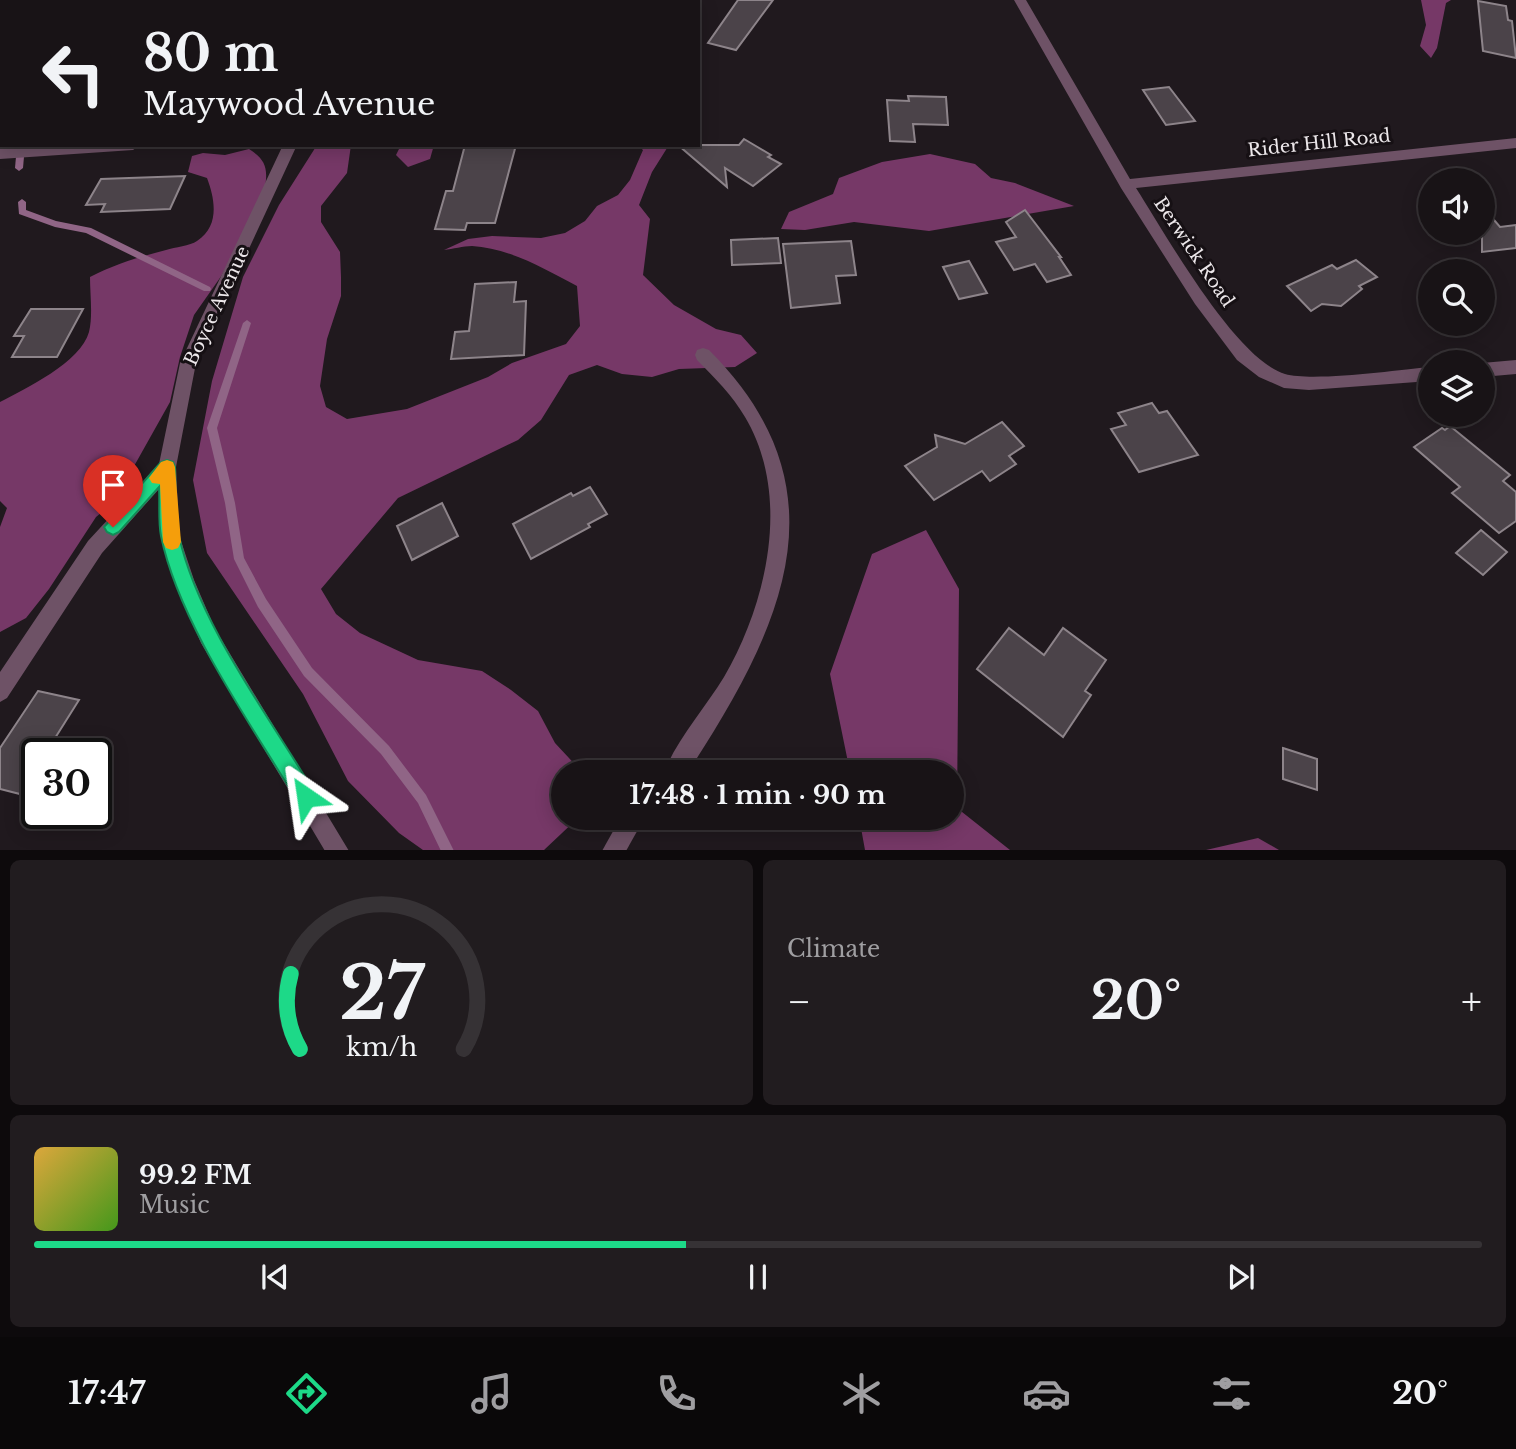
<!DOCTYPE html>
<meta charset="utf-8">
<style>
body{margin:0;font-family:"Libre Baskerville",serif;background:#211c1f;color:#f1f3f6;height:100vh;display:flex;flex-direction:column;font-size:26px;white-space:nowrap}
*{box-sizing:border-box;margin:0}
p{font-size:23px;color:#9f9ea1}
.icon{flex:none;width:38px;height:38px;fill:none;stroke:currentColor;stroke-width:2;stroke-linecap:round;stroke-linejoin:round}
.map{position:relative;height:850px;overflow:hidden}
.details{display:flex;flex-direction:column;gap:10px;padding:10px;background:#0d0a0c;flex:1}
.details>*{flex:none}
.banner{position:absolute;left:0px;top:0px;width:700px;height:147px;box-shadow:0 4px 18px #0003,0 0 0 2px #363235;background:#181316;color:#f1f3f6;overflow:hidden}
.controls{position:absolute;left:1418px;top:168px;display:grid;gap:14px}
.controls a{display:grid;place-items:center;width:77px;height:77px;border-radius:50%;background:#181316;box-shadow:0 4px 18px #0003,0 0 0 2px #363235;font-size:35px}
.speed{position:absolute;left:21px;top:738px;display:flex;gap:14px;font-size:35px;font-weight:700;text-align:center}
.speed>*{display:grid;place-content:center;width:91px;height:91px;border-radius:50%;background:#181316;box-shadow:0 4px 18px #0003,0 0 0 2px #363235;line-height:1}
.speed .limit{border:4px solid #111;border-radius:10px;background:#fff;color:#111}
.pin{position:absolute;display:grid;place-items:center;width:60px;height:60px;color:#fff;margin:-72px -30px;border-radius:50% 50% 50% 0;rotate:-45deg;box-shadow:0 0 7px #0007}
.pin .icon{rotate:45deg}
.me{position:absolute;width:77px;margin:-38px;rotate:328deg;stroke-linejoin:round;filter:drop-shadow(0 0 5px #0008)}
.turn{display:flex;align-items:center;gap:24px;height:147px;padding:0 28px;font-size:32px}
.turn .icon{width:91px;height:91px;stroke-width:2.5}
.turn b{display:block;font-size:49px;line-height:60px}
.big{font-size:52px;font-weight:700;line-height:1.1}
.details .card{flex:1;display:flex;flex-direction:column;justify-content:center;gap:10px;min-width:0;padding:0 24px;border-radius:10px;background:#211c1f}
.details .dial{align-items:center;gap:0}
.dial svg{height:182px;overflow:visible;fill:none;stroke:#363235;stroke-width:7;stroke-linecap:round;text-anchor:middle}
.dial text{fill:#f1f3f6;stroke:none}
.song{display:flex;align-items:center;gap:21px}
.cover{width:84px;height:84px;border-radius:10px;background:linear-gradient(135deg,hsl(40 70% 55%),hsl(100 70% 35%))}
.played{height:7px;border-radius:4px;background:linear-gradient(90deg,#1dd988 45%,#363235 45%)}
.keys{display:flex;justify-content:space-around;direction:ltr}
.heat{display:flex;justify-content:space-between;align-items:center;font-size:38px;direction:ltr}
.details .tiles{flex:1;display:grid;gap:10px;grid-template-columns:1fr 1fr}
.card:last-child{grid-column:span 2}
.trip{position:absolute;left:551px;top:760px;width:413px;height:70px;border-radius:35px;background:#181316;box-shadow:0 4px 18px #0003,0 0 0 2px #363235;font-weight:700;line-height:70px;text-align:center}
.dock{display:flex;height:112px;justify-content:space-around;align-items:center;background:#0a0809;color:#9f9ea1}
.dock .icon{width:49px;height:49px}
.dock .active{color:#1dd988}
.dock b{font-size:32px;color:#f1f3f6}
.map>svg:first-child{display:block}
.forest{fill:#763867}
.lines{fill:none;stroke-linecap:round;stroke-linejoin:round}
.stream{fill:#906586;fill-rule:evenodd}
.building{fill:#4b4349;stroke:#8d848a;stroke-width:2}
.minor{fill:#6e5266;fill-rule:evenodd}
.route{fill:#1dd988;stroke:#138d58;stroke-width:2}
.slow{fill:#f59e0b}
.labels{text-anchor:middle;stroke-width:6;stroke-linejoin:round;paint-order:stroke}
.street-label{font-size:18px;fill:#ece7ea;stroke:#161014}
</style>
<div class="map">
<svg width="1516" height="851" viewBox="0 0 1516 851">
<rect width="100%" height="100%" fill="#20191e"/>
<g class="forest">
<polygon points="1421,0 1451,0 1446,3 1437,48 1431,58 1420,46 1426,25"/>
<path d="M 317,145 L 351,145 L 347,173 L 321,206 L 321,222 L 340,252 L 341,277 L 341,296 L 327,339 L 320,386 L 326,407 L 347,419 L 407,409 L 488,377 L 512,363 L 566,344 L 580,326 L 577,286 C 545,269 509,248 472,246 C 463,246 453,249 444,250 L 468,239 L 492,236 L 541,238 L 565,233 L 585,221 L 597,206 L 618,195 L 630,180 L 643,150 L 637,145 L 669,145 L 652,172 L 639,205 L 650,219 L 643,275 L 674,305 L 716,329 L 741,335 L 757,353 L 735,367 L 679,369 L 652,377 L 622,374 L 597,365 L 569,375 L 541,420 L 518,440 L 398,498 L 321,589 L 336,614 L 360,633 L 418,660 L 482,671 L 511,690 L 538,711 L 555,743 L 582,772 L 564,772 L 564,817 L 579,817 L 544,850 L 423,850 L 399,833 L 348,781 L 303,694 L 207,553 L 193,480 L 212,381 L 243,277 L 279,205 Z"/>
<polygon points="401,145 434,145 430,159 408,167 396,155"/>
<path d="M 249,149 C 266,160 268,168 265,188 L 222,275 L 194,315 L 180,357 L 170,402 L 133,468 L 123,495 L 96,517 L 49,589 L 26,618 L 0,632 L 0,527 L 7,508 L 0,501 L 0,402 C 25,389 81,362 89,332 C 93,316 90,294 90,277 C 115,264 139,257 166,250 C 175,247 190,246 197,241 C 220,226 215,199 207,178 L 188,172 L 192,156 L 203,153 L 225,155 Z"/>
<polygon points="930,154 975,164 991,178 1015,183 1074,206 929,231 854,222 805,230 781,229 789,212 833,194 839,178 882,162"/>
<polygon points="926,530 959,589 957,808 1010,850 865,850 859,817 952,817 952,772 850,772 830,674 872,554"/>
<polygon points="1258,838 1279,850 1206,850"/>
</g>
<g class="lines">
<g class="stream">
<rect x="0" y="130" width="2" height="5"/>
<polygon points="17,145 25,145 23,168 19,171 15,168"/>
<polygon points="22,199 26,202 26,210 56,221 91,228 210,287 211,289 210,291 204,291 86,233 55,227 19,214 18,202"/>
<polygon points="247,320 251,323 217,428 235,503 244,558 266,599 312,668 389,746 426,795 454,851 441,851 418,803 381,754 304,676 258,607 234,559 225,503 207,428 243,323"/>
</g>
</g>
<g class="building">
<polygon points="738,0 773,0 736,50 708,43"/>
<polygon points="1478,1 1506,6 1508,20 1512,21 1516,58 1483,51"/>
<polygon points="1169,87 1195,121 1166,125 1143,90"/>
<polygon points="908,96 946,97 948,125 913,124 915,142 890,141 887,100 909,101"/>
<polygon points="744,139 771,155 768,157 781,164 753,186 725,168 727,187 678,145 739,145"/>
<polygon points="465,145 516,145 495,223 467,223 465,230 435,229 446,191 453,191"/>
<polygon points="185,176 170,209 101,212 105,204 86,205 101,179"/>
<polygon points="1482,206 1500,227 1516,225 1516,248 1482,252"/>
<polygon points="1025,210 1061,257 1059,257 1071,275 1047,282 1035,264 1014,270 996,242 1016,237 1006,222"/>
<polygon points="778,238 781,263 732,265 731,240"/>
<polygon points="851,241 856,275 836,276 840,303 791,308 783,244"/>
<polygon points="1356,260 1377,277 1359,286 1362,289 1341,306 1322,304 1311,311 1287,286 1332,265 1337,269"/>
<polygon points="969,261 987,293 959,299 943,267"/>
<polygon points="516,282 514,302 526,301 524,355 451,359 455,332 469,331 475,284"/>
<polygon points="31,309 83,309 57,357 12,357 24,336 14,336"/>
<polygon points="1152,403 1159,413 1167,411 1198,455 1139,472 1111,429 1126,425 1118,413"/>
<polygon points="1002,422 1024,446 1009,456 1016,464 990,481 982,471 934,500 905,466 937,447 935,435 965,444"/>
<polygon points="1450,426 1510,475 1503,481 1516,492 1516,521 1499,533 1452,493 1460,487 1414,447 1442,428 1445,430"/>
<polygon points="590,487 607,514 588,524 590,527 531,559 513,524 571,493 573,496"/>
<polygon points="442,503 458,536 412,560 397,526"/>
<polygon points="1481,530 1507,552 1483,575 1456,553"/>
<polygon points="1009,628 1044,655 1063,628 1106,660 1085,691 1091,695 1063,737 977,669"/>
<polygon points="38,691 79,700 45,754 37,754 37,768 20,794 0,789 0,748"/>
<polygon points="1283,748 1317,759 1317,790 1283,779"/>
</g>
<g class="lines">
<g class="minor">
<polygon points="364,0 376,0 363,2"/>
<path d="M 1014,0 L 1026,0 L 1130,179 L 1516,138 L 1516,148 L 1136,188 C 1165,233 1235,359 1285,374 C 1313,382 1397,370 1430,367 L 1430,381 L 1309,390 L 1284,388 L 1259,377 L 1237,360 L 1195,304 L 1121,188 Z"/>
<polygon points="61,145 140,145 133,150 0,159 0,149"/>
<polygon points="283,145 297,145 196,363 176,467 179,535 194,580 215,629 349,851 325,851 201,643 174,580 161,535 159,489 102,553 7,698 0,702 0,672 88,541 159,464 180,363"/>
<path d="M 703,348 L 709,350 C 850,491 781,629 688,772 L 664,772 C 678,738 705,708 724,677 C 767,603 792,496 745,417 C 732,395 715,378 697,360 L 695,355 L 697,350 Z"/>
<polygon points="1516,360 1516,374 1482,377 1482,363"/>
<polygon points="621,817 645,817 626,851 602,851"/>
</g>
</g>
<path class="route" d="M 167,460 L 173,462 L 175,467 C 176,489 174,515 179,536 C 198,622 268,715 313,790 L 316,797 L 313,804 L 306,807 L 299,804 C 253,727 179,624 161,536 C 158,521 160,503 159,487 L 119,532 L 113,535 L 107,532 L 104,527 L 161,462 Z"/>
<polygon class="slow" points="167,460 173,462 175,467 181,542 178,548 172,550 166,548 163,542 160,484 152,483 149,478 161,462"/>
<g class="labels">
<g class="street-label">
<text transform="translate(1319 143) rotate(-6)" y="6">Rider Hill Road</text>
<text transform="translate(1194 252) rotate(56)" y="6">Berwick Road</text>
<text transform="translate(217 306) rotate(-65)" y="6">Boyce Avenue</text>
</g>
</g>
</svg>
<div class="controls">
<a><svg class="icon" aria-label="sound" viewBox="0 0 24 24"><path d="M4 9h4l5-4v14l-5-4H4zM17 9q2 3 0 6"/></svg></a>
<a><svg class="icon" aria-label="search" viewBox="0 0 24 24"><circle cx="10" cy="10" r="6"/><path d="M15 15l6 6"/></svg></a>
<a><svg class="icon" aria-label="layers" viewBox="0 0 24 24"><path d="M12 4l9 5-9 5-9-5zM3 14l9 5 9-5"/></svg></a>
</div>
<div class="speed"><div class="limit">30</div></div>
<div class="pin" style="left:113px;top:527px;background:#d93025"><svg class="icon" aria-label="arrive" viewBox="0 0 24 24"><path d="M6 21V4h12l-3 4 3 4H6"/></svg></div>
<svg class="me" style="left:306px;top:797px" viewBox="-20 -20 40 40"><path d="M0-17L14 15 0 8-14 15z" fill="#1dd988" stroke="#fff" stroke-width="4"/></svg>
<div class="trip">17:48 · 1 min · 90 m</div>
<div class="banner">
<div class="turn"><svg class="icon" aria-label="left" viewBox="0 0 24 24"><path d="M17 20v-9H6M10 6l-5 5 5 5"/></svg><div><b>80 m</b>Maywood Avenue</div></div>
</div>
</div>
<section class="details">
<div class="tiles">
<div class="card dial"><svg viewBox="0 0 100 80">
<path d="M14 69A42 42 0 1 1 86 69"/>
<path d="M14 69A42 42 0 0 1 10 36" stroke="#1dd988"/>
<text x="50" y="56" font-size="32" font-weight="700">27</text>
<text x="50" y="72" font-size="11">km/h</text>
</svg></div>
<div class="card"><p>Climate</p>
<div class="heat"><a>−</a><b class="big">20°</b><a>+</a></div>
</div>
<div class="card">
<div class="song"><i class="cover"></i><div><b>99.2 FM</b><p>Music</p></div></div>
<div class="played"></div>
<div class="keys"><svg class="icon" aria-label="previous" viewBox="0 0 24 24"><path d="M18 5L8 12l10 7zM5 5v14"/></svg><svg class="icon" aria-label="pause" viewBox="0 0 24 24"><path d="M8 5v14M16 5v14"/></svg><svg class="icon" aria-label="next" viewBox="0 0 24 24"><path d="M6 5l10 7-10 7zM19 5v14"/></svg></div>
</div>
</div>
</section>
<nav class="dock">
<b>17:47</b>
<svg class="icon active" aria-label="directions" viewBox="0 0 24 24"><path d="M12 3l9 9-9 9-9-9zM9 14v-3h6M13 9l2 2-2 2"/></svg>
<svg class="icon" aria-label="music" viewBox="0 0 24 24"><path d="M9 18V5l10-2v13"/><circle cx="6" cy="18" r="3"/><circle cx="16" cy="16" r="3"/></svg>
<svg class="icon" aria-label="phone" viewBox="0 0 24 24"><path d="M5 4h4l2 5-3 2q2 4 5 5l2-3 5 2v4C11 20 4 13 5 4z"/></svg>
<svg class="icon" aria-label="climate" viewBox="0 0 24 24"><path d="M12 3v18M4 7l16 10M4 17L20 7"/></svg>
<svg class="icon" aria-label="car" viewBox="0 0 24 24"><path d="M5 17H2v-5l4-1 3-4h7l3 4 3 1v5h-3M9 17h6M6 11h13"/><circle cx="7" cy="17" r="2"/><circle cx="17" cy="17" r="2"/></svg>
<svg class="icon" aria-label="filters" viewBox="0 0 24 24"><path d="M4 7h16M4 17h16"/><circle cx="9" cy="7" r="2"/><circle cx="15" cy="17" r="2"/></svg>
<b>20°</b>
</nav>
